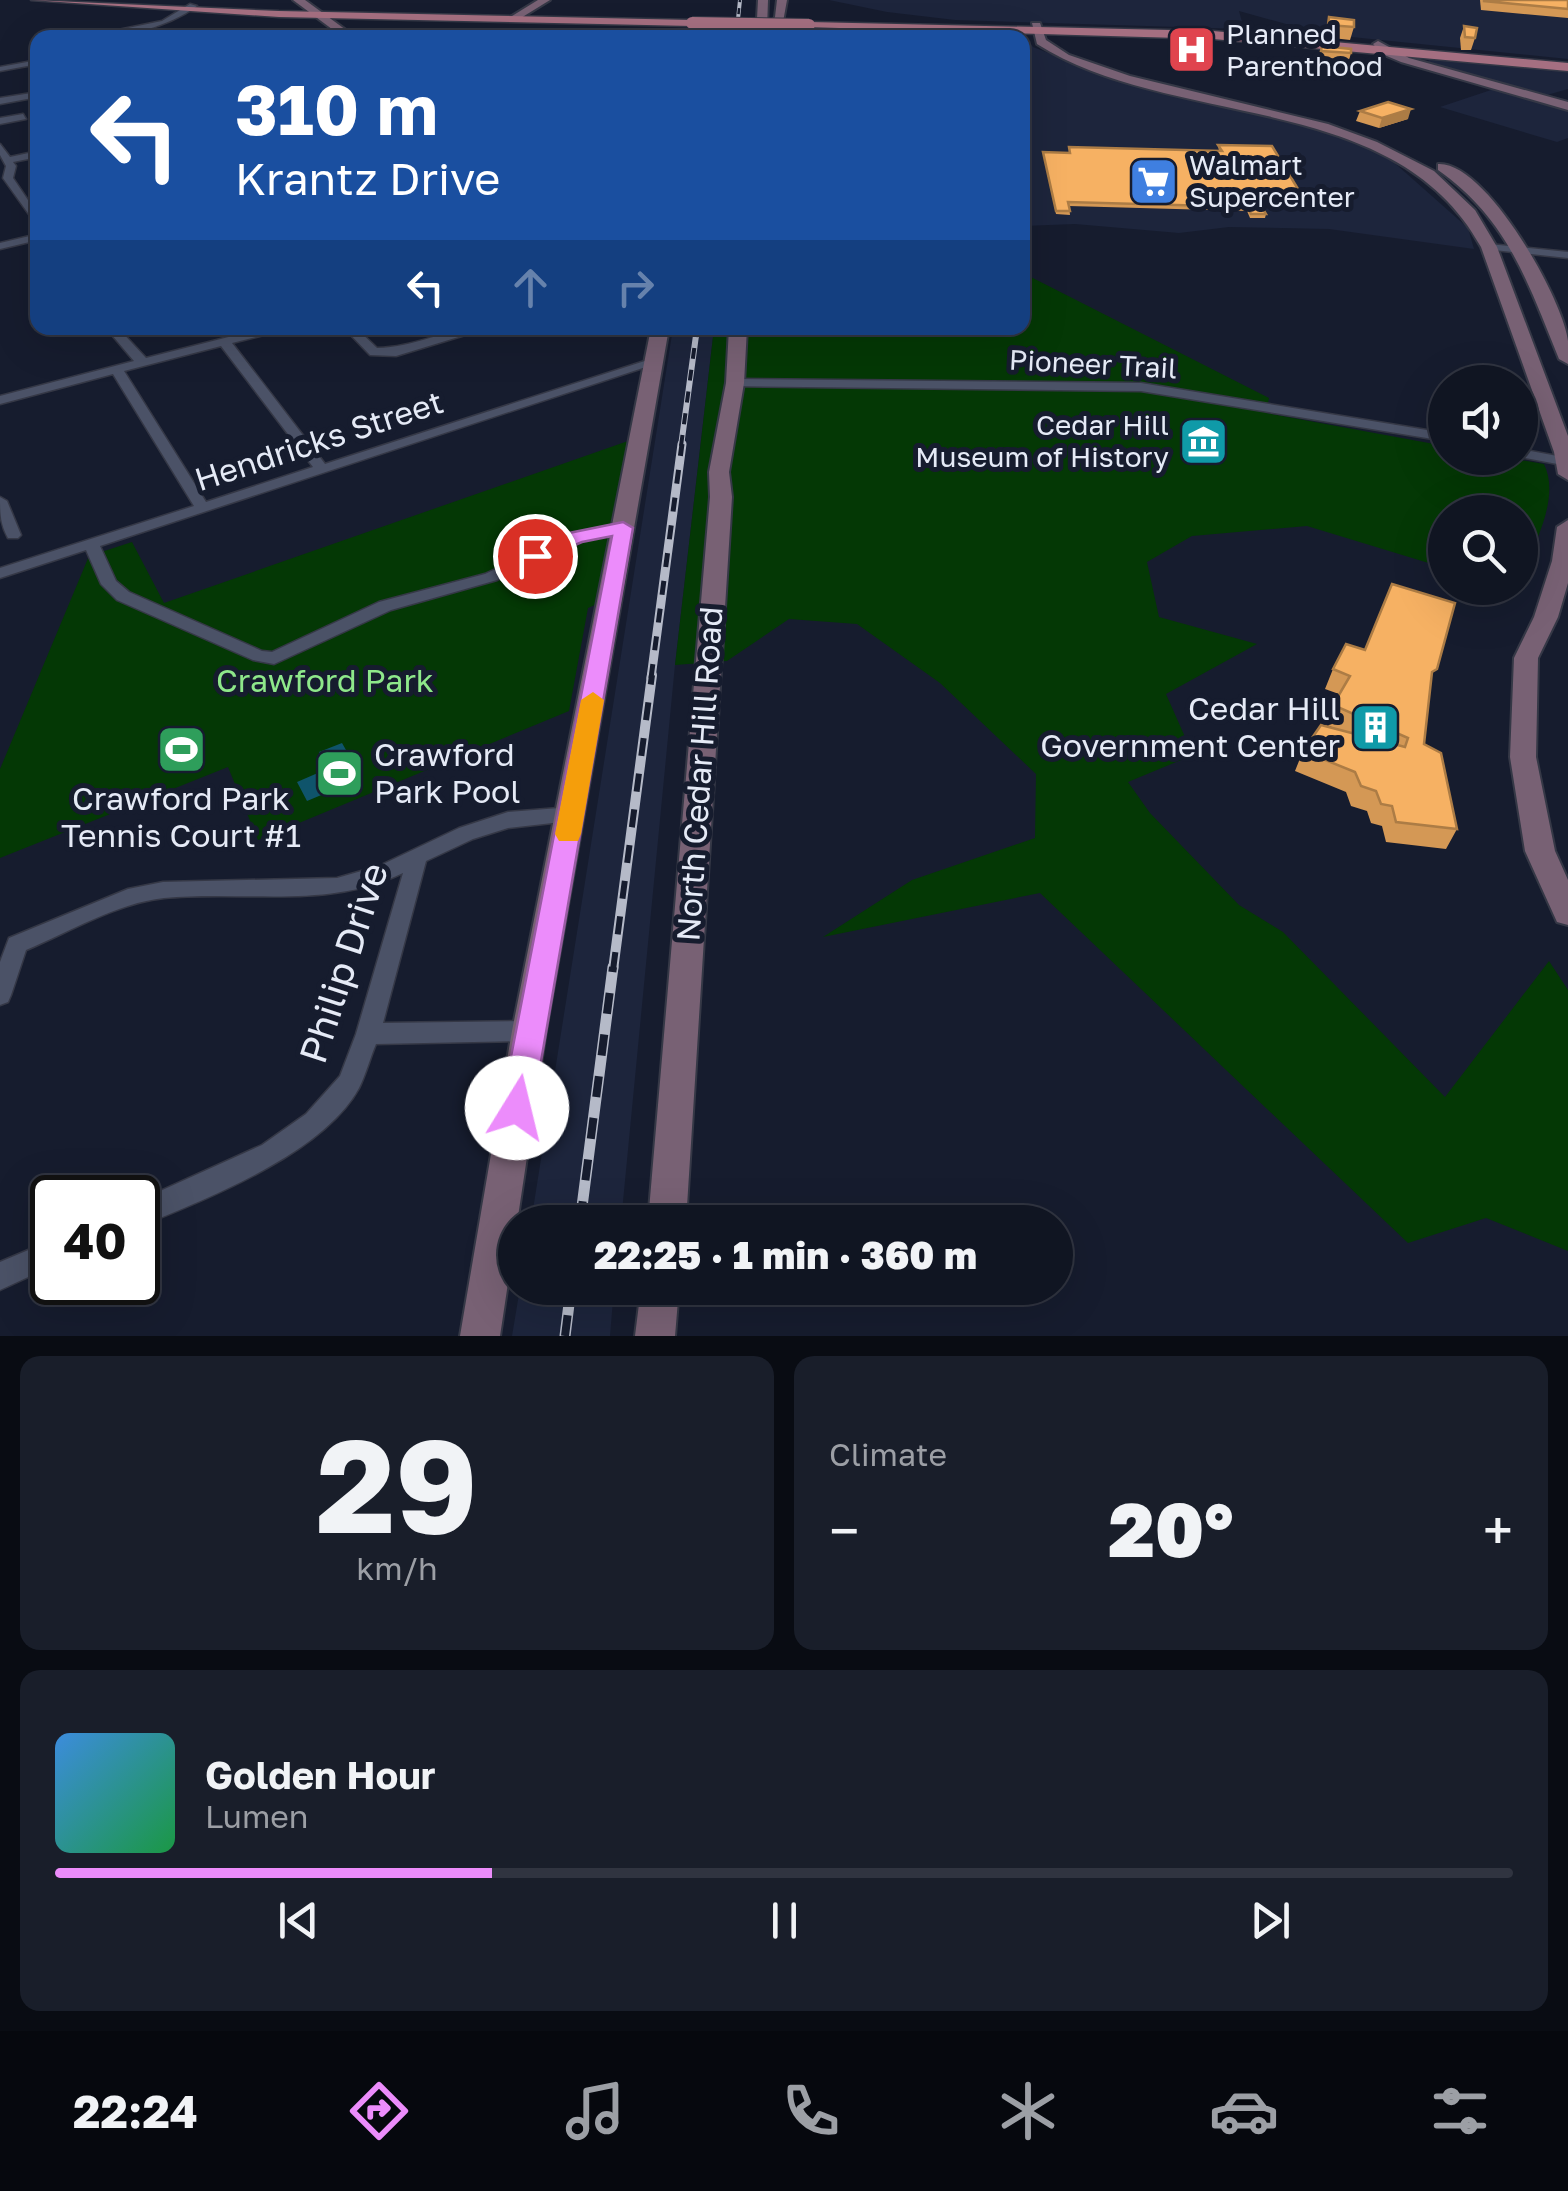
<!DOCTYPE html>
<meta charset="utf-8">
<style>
body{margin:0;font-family:"Golos Text",sans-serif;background:#191e2a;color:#f1f3f6;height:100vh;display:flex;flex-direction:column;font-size:38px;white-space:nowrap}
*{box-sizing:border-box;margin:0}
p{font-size:32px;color:#9c9fa5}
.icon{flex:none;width:55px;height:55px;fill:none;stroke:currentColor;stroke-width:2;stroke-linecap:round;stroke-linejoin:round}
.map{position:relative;height:1336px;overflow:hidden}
.sheet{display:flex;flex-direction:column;gap:20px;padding:20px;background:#090c13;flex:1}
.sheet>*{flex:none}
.guide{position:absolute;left:30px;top:30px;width:1000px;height:305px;border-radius:20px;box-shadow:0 10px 40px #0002,0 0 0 2px #303440;background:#1a4fa0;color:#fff;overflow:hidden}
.tools{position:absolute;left:1428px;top:365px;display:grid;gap:20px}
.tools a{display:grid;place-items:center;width:110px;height:110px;border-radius:50%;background:#101522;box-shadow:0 10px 40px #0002,0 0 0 2px #303440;font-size:50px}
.speed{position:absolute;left:30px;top:1175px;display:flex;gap:20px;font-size:50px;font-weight:700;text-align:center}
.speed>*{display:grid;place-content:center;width:130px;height:130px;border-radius:50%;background:#101522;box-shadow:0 10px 40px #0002,0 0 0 2px #303440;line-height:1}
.speed .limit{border:5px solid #111;border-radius:15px;background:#fff;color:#111}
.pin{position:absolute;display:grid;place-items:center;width:85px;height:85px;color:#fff;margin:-42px;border:5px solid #fff;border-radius:50%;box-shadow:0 2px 10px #0007}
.me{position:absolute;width:110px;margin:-55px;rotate:9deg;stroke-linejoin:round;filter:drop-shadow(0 0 8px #0008)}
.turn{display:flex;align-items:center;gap:35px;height:210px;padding:0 40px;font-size:45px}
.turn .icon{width:130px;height:130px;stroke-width:2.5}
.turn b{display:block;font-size:70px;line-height:85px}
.lanes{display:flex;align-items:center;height:95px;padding:0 40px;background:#0003;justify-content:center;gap:50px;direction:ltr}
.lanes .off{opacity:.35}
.big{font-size:75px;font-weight:800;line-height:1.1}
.sheet .widget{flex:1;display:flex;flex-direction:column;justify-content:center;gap:15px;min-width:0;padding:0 35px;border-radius:20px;background:#191e2a}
.sheet .dial{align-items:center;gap:0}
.dial b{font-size:130px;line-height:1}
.song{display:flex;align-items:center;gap:30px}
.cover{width:120px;height:120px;border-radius:15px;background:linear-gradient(135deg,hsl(210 70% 55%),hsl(140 70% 35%))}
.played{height:10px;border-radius:5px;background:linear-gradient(90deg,#ec8cfb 30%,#303440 30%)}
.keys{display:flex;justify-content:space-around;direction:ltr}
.heat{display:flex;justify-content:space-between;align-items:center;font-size:55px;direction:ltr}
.sheet .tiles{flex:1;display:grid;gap:20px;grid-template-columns:1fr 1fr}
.widget:last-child{grid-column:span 2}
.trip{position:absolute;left:498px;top:1205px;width:575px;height:100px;border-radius:50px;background:#101522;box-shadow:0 10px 40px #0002,0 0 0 2px #303440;font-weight:800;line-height:100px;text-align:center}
.dock{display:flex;height:160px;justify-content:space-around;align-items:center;background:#06080e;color:#9c9fa5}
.dock .icon{width:70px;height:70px}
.dock .on{color:#ec8cfb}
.dock b{font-size:45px;color:#f1f3f6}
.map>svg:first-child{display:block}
.built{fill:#1d253c}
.green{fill:#043805}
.water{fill:#0f546b}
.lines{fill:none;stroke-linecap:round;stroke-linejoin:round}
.street-casing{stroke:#353846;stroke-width:3}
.secondary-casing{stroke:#353846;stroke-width:4}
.primary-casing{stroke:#353846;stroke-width:3}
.street{fill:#4b5267;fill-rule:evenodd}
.secondary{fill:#786174;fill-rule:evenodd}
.primary{fill:#a56f81;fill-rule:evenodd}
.rail-far4-casing{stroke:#b5bac8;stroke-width:4}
.rail-far3-casing{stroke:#b5bac8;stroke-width:6}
.rail-far2-casing{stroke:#b5bac8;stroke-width:9}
.rail-far1-casing{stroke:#b5bac8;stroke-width:10}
.rail-casing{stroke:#b5bac8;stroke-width:11}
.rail-far4{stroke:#161c2e;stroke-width:2.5;stroke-dasharray:6;stroke-linecap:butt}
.rail-far3{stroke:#161c2e;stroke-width:4;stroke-dasharray:11;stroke-linecap:butt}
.rail-far2{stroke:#161c2e;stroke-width:5;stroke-dasharray:14;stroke-linecap:butt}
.rail-far1{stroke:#161c2e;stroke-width:6;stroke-dasharray:18;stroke-linecap:butt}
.rail{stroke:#161c2e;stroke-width:8;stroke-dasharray:21;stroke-linecap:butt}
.primary-bridge-casing{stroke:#353846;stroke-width:14;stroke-linecap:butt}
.primary-bridge{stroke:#a56f81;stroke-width:12}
.wall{fill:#d49855}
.shaded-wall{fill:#ac7c45}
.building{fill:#f6b163;stroke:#ac7c45;stroke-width:2.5}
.route{fill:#ec8cfb;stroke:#995ba3;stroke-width:2.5}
.slow{fill:#f59e0b}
.labels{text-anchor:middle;stroke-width:10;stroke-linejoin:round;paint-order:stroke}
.far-poi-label{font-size:28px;fill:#e5eaf6;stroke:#161c2e;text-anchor:start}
.far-street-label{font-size:28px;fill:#e5eaf6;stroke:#161c2e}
.street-label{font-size:32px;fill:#e5eaf6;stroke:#161c2e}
.park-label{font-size:32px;fill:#8ee88a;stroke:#161c2e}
.poi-label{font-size:32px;fill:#e5eaf6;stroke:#161c2e;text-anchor:end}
.near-street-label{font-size:38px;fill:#e5eaf6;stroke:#161c2e}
</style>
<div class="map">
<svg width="1568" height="1336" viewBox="0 0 1568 1336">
<rect width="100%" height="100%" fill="#161c2e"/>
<g class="built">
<polygon points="829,0 1568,0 1568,59 1322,34 1239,11 1244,29 955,20 887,12"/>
<polygon points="987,34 1025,37 1033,47 1126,83 1254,110 1336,135 1389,158 1468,228 1474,249 1329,229 1229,227 1179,233 1075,224 1023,226 1022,38 974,38"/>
<polygon points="1427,55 1568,70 1568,89 1547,95 1429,62"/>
<polygon points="1494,89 1568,110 1568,138 1557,142 1440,107"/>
<polygon points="673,328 714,328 675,665 621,1222 531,1222"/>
<polygon points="520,1288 614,1288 610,1336 512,1336"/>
</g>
<g class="green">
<path d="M 1023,273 L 1269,398 L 1266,413 L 1445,446 L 1445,458 L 1509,458 L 1544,464 C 1561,499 1533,546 1520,579 L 1520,512 L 1445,512 L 1445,568 L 1307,526 L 1192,536 L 1147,562 L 1159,617 L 1257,644 L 1166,694 L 1193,755 L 1128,782 L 1150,813 L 1239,905 L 1283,932 L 1445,1097 L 1549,961 L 1568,990 L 1568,1251 L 1486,1218 L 1408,1243 L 1040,893 L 823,937 L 912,880 L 1035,838 L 1036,774 L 940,683 L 857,624 L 789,619 L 727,661 L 675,665 L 714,328 L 1022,328 Z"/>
<polygon points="628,441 595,605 588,608 569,711 258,840 228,767 0,858 0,769 89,556 132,542 164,603"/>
</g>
<polygon class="water" points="342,743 362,778 307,801 297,782 327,769 319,752"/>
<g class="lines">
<defs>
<g id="street">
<path d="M 190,4 L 197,6 C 166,28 121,39 84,37 L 162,21 Z"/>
<polygon points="38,60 38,64 0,71 0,67"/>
<polygon points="38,92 38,97 0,104 0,98"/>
<polygon points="23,114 26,119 0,124 0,118"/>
<polygon points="0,144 10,157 38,151 38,157 13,162 16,166 13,178 38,215 38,227 3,178 6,166 0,155"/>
<polygon points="38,234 38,240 0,249 0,243"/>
<polygon points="1489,244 1568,252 1568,258 1485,249 1485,245"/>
<path d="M 106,328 L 118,328 L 146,358 L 264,328 L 282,328 L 280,331 L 232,343 L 325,464 L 651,359 L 661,362 L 100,546 L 116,581 L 129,592 L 262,651 L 272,652 L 379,602 L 485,574 L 571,534 L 623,523 L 631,528 L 628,531 L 580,541 L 497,580 L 391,610 L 274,664 L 253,660 L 117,600 L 101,584 L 86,550 L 0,578 L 0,568 L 194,506 L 113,374 L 0,404 L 0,396 L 134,361 ZM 221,346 L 313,467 L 206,502 L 124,371 Z"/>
<path d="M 344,328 L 356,328 L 377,348 C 415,348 451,326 488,328 L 396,356 L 370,355 Z"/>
<polygon points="735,379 1141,383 1445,433 1445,441 1141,391 730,386 730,380"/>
<polygon points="1520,449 1568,458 1568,466 1520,457"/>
<path d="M 0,497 L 7,501 L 21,535 L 18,538 L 8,538 C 0,524 0,512 0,497 Z"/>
<path d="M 572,807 L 579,810 L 582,815 L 579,820 L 508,828 L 473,839 L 426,861 L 383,1023 L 529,1021 L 537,1024 L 541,1031 L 537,1038 L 529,1041 L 376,1044 C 370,1058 366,1074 359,1088 C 323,1154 206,1199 138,1227 L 138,1201 L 262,1145 L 306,1114 L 340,1076 L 356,1034 L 403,873 C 328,910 244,890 164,898 C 117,903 69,932 26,950 L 11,995 L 8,1002 L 0,1005 L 0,962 L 9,938 L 128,889 L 163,882 L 337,878 L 379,866 L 459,828 L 508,812 Z"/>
<polygon points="52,1240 52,1266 0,1290 0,1262"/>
</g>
<g id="secondary">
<polygon points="293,0 305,0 357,38 344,38"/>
<polygon points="538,0 550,0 516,21 507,19"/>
<polygon points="758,0 768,0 767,29 775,17 777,0 787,0 783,22 769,38 756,38"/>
<path d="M 1032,23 L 1040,23 L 1046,40 L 1069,55 L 1130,76 L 1328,124 L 1377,142 L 1434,171 L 1475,210 L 1497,247 L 1568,436 L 1568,480 L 1558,474 L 1554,452 L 1481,247 C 1395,89 1173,130 1037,44 Z"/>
<polygon points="1378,41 1409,58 1568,102 1568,110 1401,62 1382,54 1373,44"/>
<path d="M 1438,164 C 1486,161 1563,299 1568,341 C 1568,348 1568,357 1568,364 L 1559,359 C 1528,283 1508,219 1438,170 Z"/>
<polygon points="651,328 669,328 546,1031 500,1336 460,1336 512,1031"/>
<polygon points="729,328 747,328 744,383 729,472 732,497 686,1222 648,1222 710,497 709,472 726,383"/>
<polygon points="1568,520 1568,583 1558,617 1538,658 1536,757 1555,851 1568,880 1568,925 1557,922 1525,851 1510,757 1514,658 1534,617 1552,561 1557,527"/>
<polygon points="641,1288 679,1288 675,1336 635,1336"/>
</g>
<g id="primary">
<polygon points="31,0 279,11 692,20 698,23 692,26 279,17"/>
<polygon points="809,22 1213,31 1568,63 1568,71 1213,39 805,27"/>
</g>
</defs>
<use href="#street" class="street-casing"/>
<use href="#secondary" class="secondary-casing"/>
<use href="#primary" class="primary-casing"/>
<use href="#street" class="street"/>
<use href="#secondary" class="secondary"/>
<use href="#primary" class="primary"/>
<defs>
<polyline id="rail-far4" points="736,38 740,0"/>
<polyline id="rail-far3" points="681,446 697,328"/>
<polyline id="rail-far2" points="651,678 682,444"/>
<polyline id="rail-far1" points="613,970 652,675"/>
<g id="rail">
<polyline points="580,1222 613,967"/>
<polyline points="565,1336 571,1288"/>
</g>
</defs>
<use href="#rail-far4" class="rail-far4-casing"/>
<use href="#rail-far3" class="rail-far3-casing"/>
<use href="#rail-far2" class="rail-far2-casing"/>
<use href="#rail-far1" class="rail-far1-casing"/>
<use href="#rail" class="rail-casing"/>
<use href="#rail-far4" class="rail-far4"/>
<use href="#rail-far3" class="rail-far3"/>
<use href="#rail-far2" class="rail-far2"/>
<use href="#rail-far1" class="rail-far1"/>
<use href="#rail" class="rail"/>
<defs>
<polyline id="primary-bridge" points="692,23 809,25"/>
</defs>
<use href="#primary-bridge" class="primary-bridge-casing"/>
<use href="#primary-bridge" class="primary-bridge"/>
</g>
<g class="wall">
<polygon points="1480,0 1568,0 1568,18 1481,10"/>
<polygon points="1329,17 1354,27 1350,40 1324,37"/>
<polygon points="1464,26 1475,38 1471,50 1461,50 1460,38"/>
<polygon points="1322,46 1351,53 1349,60 1319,57"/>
<polygon points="1360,111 1408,119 1379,128 1356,121"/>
<polygon points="1218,145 1301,194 1300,198 1256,197 1266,214 1265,218 1250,218 1247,211 1069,206 1070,215 1056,214 1043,152 1069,153 1069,147 1219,151"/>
<polygon points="1333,669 1431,681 1424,744 1457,829 1446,849 1386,842 1382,826 1371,823 1367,811 1351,806 1346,792 1295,771 1303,751 1334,728 1325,724 1339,694 1325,689"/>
</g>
<polygon class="shaded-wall" points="1411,109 1408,119 1379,128 1382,118"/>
<g class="building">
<polygon points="1484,0 1568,0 1568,9 1484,1"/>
<polygon points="1329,17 1354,20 1354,27 1328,25"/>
<polygon points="1464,26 1477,28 1475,38 1465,37"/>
<polygon points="1000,32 1014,33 1015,38 1001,38"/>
<polygon points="1322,46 1351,49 1351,53 1321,51"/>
<polygon points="1388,102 1411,109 1382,118 1360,111"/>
<polygon points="1218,145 1272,146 1301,194 1254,193 1266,214 1251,214 1248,207 1068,202 1070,211 1056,211 1043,152 1070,153 1069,147 1222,151"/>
<polygon points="1392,584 1455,603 1437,669 1432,672 1424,744 1441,753 1457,829 1396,822 1392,806 1381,804 1376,791 1361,786 1355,772 1303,751 1321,725 1405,747 1408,738 1333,705 1350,676 1333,669 1346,644 1365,650"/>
</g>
<polygon class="route" points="623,522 633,528 533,1108 528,1118 517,1122 506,1118 501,1108 612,536 582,542 535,562 525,556 569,533"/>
<polygon class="slow" points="593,692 604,700 581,834 578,841 559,841 555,834 581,700"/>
<defs>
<symbol id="hospital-square" viewBox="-11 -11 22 22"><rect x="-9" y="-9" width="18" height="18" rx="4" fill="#e0444e" stroke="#161c2e"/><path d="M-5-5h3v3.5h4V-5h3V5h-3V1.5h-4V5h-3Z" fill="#fff"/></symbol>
<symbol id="supermarket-square" viewBox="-11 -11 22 22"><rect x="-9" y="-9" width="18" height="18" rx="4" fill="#3f7fe0" stroke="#161c2e"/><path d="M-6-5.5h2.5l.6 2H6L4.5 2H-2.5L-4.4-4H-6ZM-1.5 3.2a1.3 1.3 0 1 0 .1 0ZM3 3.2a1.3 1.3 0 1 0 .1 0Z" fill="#fff"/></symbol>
<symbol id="museum-square" viewBox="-11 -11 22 22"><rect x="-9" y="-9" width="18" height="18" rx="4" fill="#0f9aa8" stroke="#161c2e"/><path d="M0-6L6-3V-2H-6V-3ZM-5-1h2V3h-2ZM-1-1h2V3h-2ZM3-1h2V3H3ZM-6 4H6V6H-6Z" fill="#fff"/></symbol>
<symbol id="building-square" viewBox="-11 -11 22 22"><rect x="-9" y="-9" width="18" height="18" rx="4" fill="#0f9aa8" stroke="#161c2e"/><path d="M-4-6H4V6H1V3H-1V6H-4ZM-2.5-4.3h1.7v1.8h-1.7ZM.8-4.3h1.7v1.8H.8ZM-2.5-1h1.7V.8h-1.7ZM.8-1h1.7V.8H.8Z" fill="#fff"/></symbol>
<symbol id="stadium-square" viewBox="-11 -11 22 22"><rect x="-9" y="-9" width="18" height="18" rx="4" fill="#2e9e5b" stroke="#161c2e"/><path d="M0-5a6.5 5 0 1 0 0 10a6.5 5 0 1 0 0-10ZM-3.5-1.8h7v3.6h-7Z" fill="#fff"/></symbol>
</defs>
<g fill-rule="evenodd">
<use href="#hospital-square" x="1164" y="22" width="55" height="55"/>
<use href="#supermarket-square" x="1126" y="154" width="55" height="55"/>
<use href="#museum-square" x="1176" y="414" width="55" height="55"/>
<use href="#building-square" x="1348" y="700" width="55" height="55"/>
<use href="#stadium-square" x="154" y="722" width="55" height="55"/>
<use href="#stadium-square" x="312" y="746" width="55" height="55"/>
</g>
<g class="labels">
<g class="far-poi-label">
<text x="1226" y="44">Planned<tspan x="1226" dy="32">Parenthood</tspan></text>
<text x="1189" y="175">Walmart<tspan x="1189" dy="32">Supercenter</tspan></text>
<text x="1169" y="435" text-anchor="end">Cedar Hill<tspan x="1169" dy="32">Museum of History</tspan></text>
</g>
<g class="far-street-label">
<text transform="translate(1093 364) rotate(3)" y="10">Pioneer Trail</text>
</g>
<g class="street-label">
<text transform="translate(319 441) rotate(-18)" y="11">Hendricks Street</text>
<text transform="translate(700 774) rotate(-86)" y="11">North Cedar Hill Road</text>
</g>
<g class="park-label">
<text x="325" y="692">Crawford Park</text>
</g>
<g class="poi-label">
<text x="1340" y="720">Cedar Hill<tspan x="1340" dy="37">Government Center</tspan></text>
<text x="374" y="766" text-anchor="start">Crawford<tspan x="374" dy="37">Park Pool</tspan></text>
<text x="181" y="810" text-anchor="middle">Crawford Park<tspan x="181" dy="37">Tennis Court #1</tspan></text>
</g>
<g class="near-street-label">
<text transform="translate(344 963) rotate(-72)" y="13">Philip Drive</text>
</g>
</g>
</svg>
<div class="tools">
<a><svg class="icon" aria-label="sound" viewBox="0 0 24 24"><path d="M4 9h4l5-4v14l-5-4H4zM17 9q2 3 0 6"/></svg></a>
<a><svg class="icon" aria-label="search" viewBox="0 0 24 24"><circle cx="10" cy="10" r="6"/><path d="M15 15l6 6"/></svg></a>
</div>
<div class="speed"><div class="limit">40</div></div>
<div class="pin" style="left:535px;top:556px;background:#d93025"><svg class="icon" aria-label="arrive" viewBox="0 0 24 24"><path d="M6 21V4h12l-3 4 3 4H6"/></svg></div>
<svg class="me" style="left:517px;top:1108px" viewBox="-20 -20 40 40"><circle r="19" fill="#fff"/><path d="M0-13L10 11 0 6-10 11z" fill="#ec8cfb"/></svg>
<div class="trip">22:25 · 1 min · 360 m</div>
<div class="guide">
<div class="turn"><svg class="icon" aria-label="left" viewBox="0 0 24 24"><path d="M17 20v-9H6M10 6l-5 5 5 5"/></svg><div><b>310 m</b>Krantz Drive</div></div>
<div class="lanes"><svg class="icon" aria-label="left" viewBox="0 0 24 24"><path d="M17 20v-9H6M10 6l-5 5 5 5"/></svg><svg class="icon off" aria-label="ahead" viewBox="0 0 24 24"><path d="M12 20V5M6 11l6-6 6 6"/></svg><svg class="icon off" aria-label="right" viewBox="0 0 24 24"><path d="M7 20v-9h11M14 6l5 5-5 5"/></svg></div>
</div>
</div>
<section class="sheet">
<div class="tiles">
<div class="widget dial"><b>29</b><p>km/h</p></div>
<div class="widget"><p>Climate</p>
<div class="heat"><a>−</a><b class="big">20°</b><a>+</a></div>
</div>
<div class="widget">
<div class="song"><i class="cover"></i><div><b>Golden Hour</b><p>Lumen</p></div></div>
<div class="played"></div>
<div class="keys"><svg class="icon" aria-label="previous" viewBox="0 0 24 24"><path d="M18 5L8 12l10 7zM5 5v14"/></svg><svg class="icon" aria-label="pause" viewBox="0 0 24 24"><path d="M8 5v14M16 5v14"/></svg><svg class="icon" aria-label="next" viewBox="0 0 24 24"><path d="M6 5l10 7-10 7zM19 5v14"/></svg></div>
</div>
</div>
</section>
<nav class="dock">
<b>22:24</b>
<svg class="icon on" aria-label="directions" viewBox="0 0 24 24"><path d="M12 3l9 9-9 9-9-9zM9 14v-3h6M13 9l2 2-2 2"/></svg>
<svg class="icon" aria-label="music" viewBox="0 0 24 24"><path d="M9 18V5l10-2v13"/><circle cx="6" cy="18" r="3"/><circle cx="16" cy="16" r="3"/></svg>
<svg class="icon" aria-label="phone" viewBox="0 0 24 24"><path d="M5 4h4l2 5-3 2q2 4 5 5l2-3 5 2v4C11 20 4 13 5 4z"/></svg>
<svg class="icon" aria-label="climate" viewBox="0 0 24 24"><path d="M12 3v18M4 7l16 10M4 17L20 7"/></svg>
<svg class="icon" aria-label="car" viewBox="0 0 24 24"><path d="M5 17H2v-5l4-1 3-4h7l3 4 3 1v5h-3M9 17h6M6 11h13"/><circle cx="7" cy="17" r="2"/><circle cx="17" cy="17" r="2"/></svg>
<svg class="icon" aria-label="filters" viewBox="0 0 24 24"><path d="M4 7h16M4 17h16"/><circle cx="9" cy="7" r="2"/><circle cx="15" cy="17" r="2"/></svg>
</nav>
